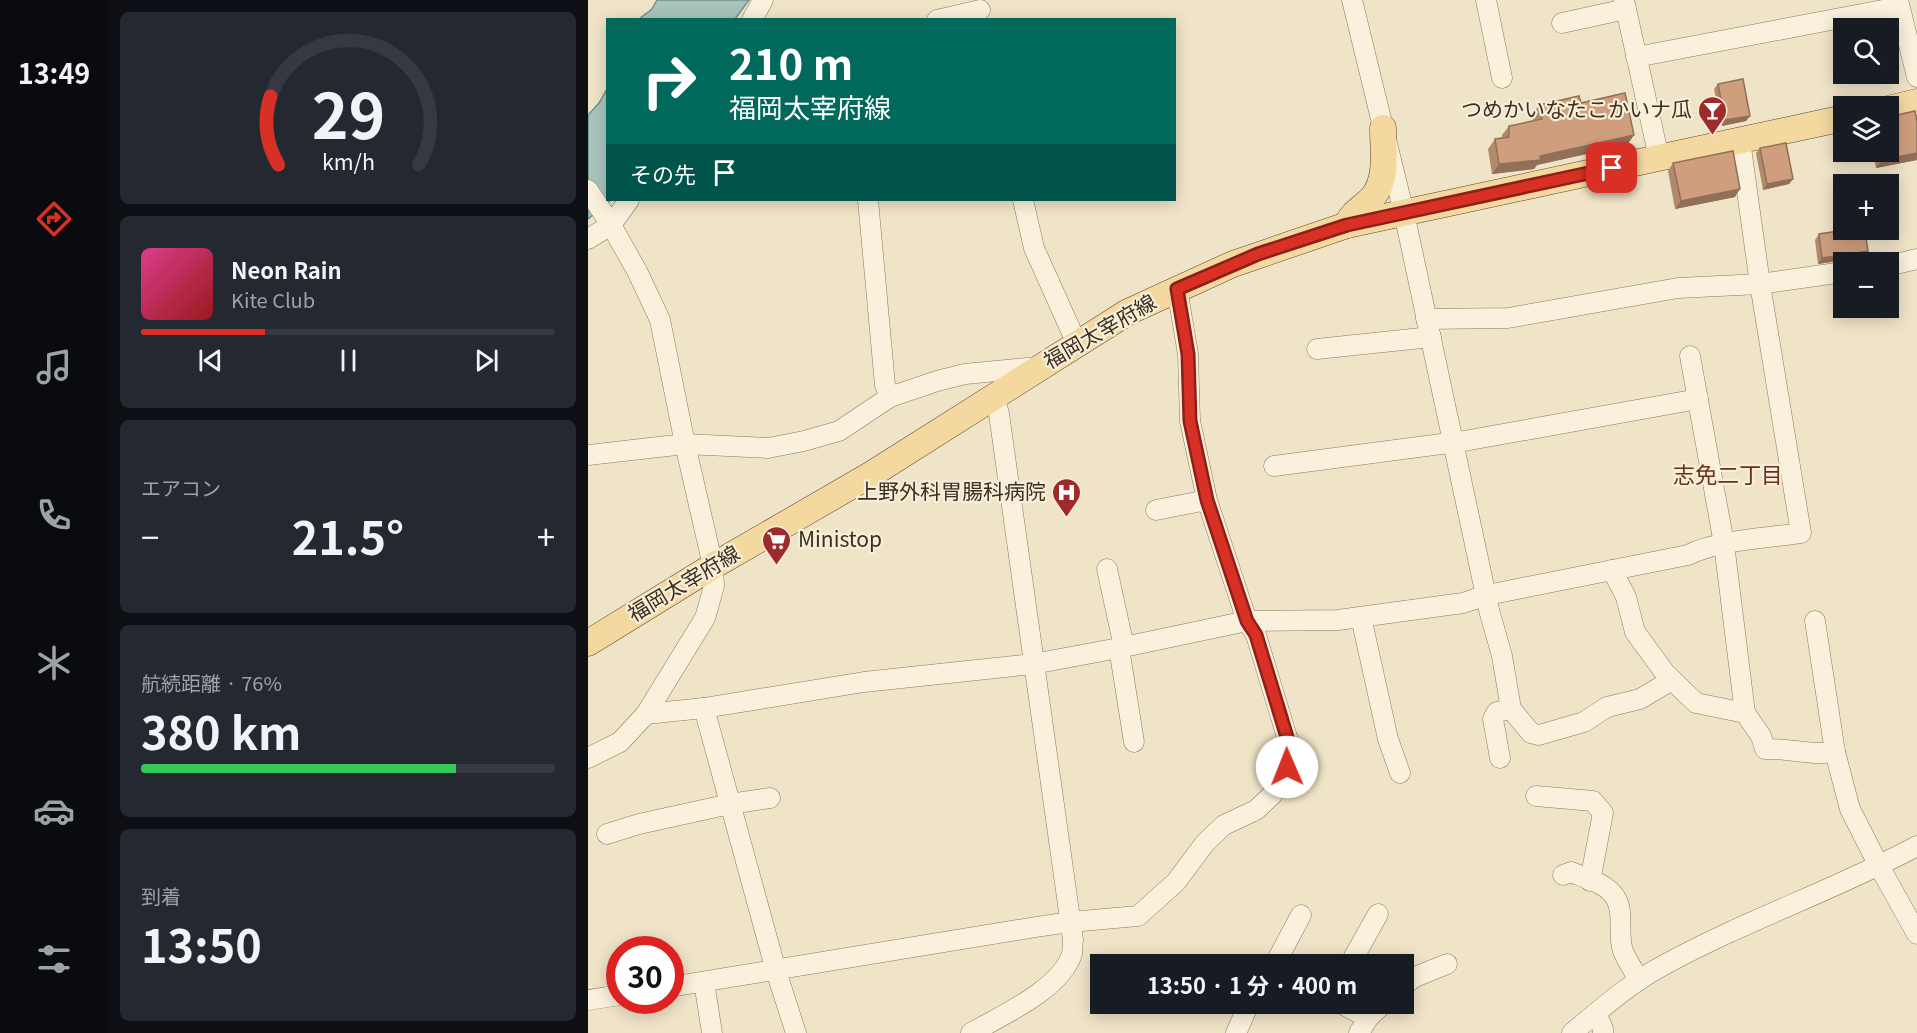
<!DOCTYPE html>
<html lang="ja">
<meta charset="utf-8">
<style>
body{margin:0;font-family:Georgia,"Noto Sans JP",serif;background:#242831;color:#f1f3f6;height:100vh;display:flex;flex-direction:column;font-size:22px;white-space:nowrap}
*{box-sizing:border-box;margin:0}
p{font-size:20px;color:#9ea1a6}
.icon{flex:none;width:33px;height:33px;fill:none;stroke:currentColor;stroke-width:2;stroke-linecap:round;stroke-linejoin:round}
.map{position:relative;flex:1;overflow:hidden}
.panel{display:flex;flex-direction:column;gap:12px;padding:12px;background:#0d0f14;width:480px}
.panel>*{flex:none}
.top-card{position:absolute;left:18px;top:18px;width:570px;height:183px;border-radius:0px;box-shadow:0 3px 15px #0003;background:#00695c;color:#fff;overflow:hidden}
.fabs{position:absolute;left:1245px;top:18px;display:grid;gap:12px}
.fabs a{display:grid;place-items:center;width:66px;height:66px;border-radius:0px;background:#171b24;box-shadow:0 3px 15px #0003;font-size:30px}
.speed{position:absolute;left:18px;top:936px;display:flex;gap:12px;font-size:30px;font-weight:700;text-align:center}
.speed>*{display:grid;place-content:center;width:78px;height:78px;border-radius:50%;background:#171b24;box-shadow:0 3px 15px #0003;line-height:1}
.speed .limit{border:9px solid #d22;background:#fff;color:#111}
.pin{position:absolute;display:grid;place-items:center;width:51px;height:51px;color:#fff;margin:-26px;border-radius:12px;box-shadow:0 3px 9px #0006}
.me{position:absolute;width:66px;margin:-33px;rotate:359deg;stroke-linejoin:round;filter:drop-shadow(0 0 4px #0008)}
.turn{display:flex;align-items:center;gap:21px;height:126px;padding:0 24px;font-size:27px}
.turn .icon{width:78px;height:78px;stroke-width:2.5}
.turn b{display:block;font-size:42px;line-height:51px}
.then{display:flex;align-items:center;height:57px;padding:0 24px;background:#0003;gap:12px;font-size:22px}
.big{font-size:45px;font-weight:700;line-height:1.1}
.panel .card{flex:1;display:flex;flex-direction:column;justify-content:center;gap:9px;min-width:0;padding:0 21px;border-radius:9px;background:#242831}
.panel .dial{align-items:center;gap:0}
.dial svg{height:156px;overflow:visible;fill:none;stroke:#363941;stroke-width:7;stroke-linecap:round;text-anchor:middle}
.dial text{fill:#f1f3f6;stroke:none}
.song{display:flex;align-items:center;gap:18px}
.cover{width:72px;height:72px;border-radius:9px;background:linear-gradient(135deg,hsl(330 70% 55%),hsl(0 70% 35%))}
.played{height:6px;border-radius:3px;background:linear-gradient(90deg,#d93025 30%,#363941 30%)}
.keys{display:flex;justify-content:space-around;direction:ltr}
.heat{display:flex;justify-content:space-between;align-items:center;font-size:33px;direction:ltr}
.charge{height:9px;border-radius:4px;background:linear-gradient(90deg,#34c759 76%,#363941 0)}
.trip{position:absolute;left:502px;top:954px;width:324px;height:60px;border-radius:0px;background:#171b24;box-shadow:0 3px 15px #0003;font-weight:700;line-height:60px;text-align:center}
main{display:flex;flex:1;min-height:0}
.menu{display:flex;flex-direction:column;width:108px;justify-content:space-around;align-items:center;background:#090b0e;color:#9ea1a6}
.menu .icon{width:42px;height:42px}
.menu .selected{color:#d93025}
.menu b{font-size:27px;color:#f1f3f6}
.map>svg:first-child{display:block}
.water{fill:#a9c4bc;stroke:#6f938a;stroke-width:1.5}
.lines{fill:none;stroke-linecap:round;stroke-linejoin:round}
.minor-casing{stroke:#8d765c;stroke-width:21}
.major-casing{stroke:#5b4430;stroke-width:27}
.minor{stroke:#faf1dc;stroke-width:20}
.major{stroke:#f3d9a0;stroke-width:26}
.wall{fill:#b2896c}
.shaded-wall{fill:#916f58}
.building{fill:#cf9f7d;stroke:#916f58;stroke-width:1.5}
.route-casing{stroke:#8d1f18;stroke-width:15}
.route{stroke:#d93025;stroke-width:10}
.labels{text-anchor:middle;stroke-width:4.5;stroke-linejoin:round;paint-order:stroke}
.poi-label{font-size:21px;fill:#3d2e20;stroke:#f7eed8;text-anchor:end}
.street-label{font-size:21px;fill:#3d2e20;stroke:#f7eed8}
.neighbourhood-label{font-size:22px;fill:#6b2e1e;stroke:#f7eed8}
</style>
<main>
<nav class="menu">
<b>13:49</b>
<svg class="icon selected" aria-label="directions" viewBox="0 0 24 24"><path d="M12 3l9 9-9 9-9-9zM9 14v-3h6M13 9l2 2-2 2"/></svg>
<svg class="icon" aria-label="music" viewBox="0 0 24 24"><path d="M9 18V5l10-2v13"/><circle cx="6" cy="18" r="3"/><circle cx="16" cy="16" r="3"/></svg>
<svg class="icon" aria-label="phone" viewBox="0 0 24 24"><path d="M5 4h4l2 5-3 2q2 4 5 5l2-3 5 2v4C11 20 4 13 5 4z"/></svg>
<svg class="icon" aria-label="climate" viewBox="0 0 24 24"><path d="M12 3v18M4 7l16 10M4 17L20 7"/></svg>
<svg class="icon" aria-label="car" viewBox="0 0 24 24"><path d="M5 17H2v-5l4-1 3-4h7l3 4 3 1v5h-3M9 17h6M6 11h13"/><circle cx="7" cy="17" r="2"/><circle cx="17" cy="17" r="2"/></svg>
<svg class="icon" aria-label="filters" viewBox="0 0 24 24"><path d="M4 7h16M4 17h16"/><circle cx="9" cy="7" r="2"/><circle cx="15" cy="17" r="2"/></svg>
</nav>
<section class="panel">
<div class="card dial"><svg viewBox="0 0 100 80">
<path d="M14 69A42 42 0 1 1 86 69"/>
<path d="M14 69A42 42 0 0 1 10 34" stroke="#d93025"/>
<text x="50" y="56" font-size="32" font-weight="700">29</text>
<text x="50" y="72" font-size="11">km/h</text>
</svg></div>
<div class="card">
<div class="song"><i class="cover"></i><div><b>Neon Rain</b><p>Kite Club</p></div></div>
<div class="played"></div>
<div class="keys"><svg class="icon" aria-label="previous" viewBox="0 0 24 24"><path d="M18 5L8 12l10 7zM5 5v14"/></svg><svg class="icon" aria-label="pause" viewBox="0 0 24 24"><path d="M8 5v14M16 5v14"/></svg><svg class="icon" aria-label="next" viewBox="0 0 24 24"><path d="M6 5l10 7-10 7zM19 5v14"/></svg></div>
</div>
<div class="card"><p>エアコン</p>
<div class="heat"><a>−</a><b class="big">21.5°</b><a>+</a></div>
</div>
<div class="card"><p>航続距離 · 76%</p><b class="big">380 km</b><div class="charge"></div></div>
<div class="card"><p>到着</p><b class="big">13:50</b></div>
</section>
<div class="map">
<svg width="1329" height="1033" viewBox="0 0 1329 1033">
<rect width="100%" height="100%" fill="#f0e4c8"/>
<g class="water">
<polygon points="69,0 161,0 147,19 51,19 64,9"/>
<polygon points="19,89 20,200 23,200 0,219 0,115 11,103"/>
</g>
<g class="lines">
<defs>
<g id="minor">
<polyline points="764,0 816,213 901,610 914,656 923,709 943,733 951,735 996,722 1019,707 1052,699 1084,680"/>
<polyline points="898,0 914,78"/>
<polyline points="1036,0 1071,158"/>
<polyline points="1310,0 1329,77"/>
<polyline points="164,20 175,0"/>
<polyline points="349,20 392,10"/>
<polyline points="974,23 1038,9"/>
<polyline points="1048,57 1311,7"/>
<polyline points="0,190 23,225 49,271 72,320 97,444 125,566 126,586 117,618 58,714 32,742 0,758"/>
<polyline points="280,200 297,385 302,397"/>
<polyline points="435,200 446,248 489,344"/>
<polyline points="0,239 23,225 41,200"/>
<polyline points="1300,266 1329,259"/>
<polyline points="838,319 920,318 1090,288 1172,284 1256,272"/>
<polyline points="729,349 843,337"/>
<polyline points="1102,356 1136,544 1157,713"/>
<polyline points="0,455 97,444 180,448 216,441 251,431 302,397 349,381 377,374 450,367"/>
<polyline points="686,466 876,441 1110,399"/>
<polyline points="568,510 619,500"/>
<polyline points="519,569 536,647"/>
<path d="M 1024,570 L 1038,597 L 1047,632 L 1077,673 L 1108,703 L 1157,713 L 1173,736 L 1177,749 C 1200,748 1225,756 1247,752"/>
<polyline points="773,617 800,739 812,773"/>
<polyline points="1227,621 1247,752 1262,809 1291,866 1329,934"/>
<polyline points="531,648 546,742"/>
<polyline points="116,708 188,971 208,1033"/>
<path d="M 58,714 L 116,708 L 276,682 L 445,664 L 531,648 L 659,621 L 750,620 L 875,603 L 899,595 L 1100,555 C 1130,540 1179,538 1213,533 L 1172,284 L 1152,141"/>
<polyline points="912,758 905,719 909,712 923,709"/>
<polyline points="948,796 1005,801 1015,813 1002,881"/>
<polyline points="19,834 51,824 142,804 182,798"/>
<path d="M 975,875 L 983,872 C 997,878 1018,883 1027,897 C 1037,912 1029,934 1035,951 C 1039,961 1046,971 1051,980"/>
<polyline points="687,964 713,915"/>
<polyline points="762,964 790,914"/>
<polyline points="116,982 124,1033"/>
<polyline points="816,985 827,977 859,964"/>
<polyline points="82,987 448,927 482,922 550,916 588,882 617,843 636,825 668,810 684,795 699,767 702,747 668,635 659,621 619,500 602,421 600,354 589,289"/>
<polyline points="0,1000 32,995"/>
<polyline points="754,1004 780,1018"/>
<polyline points="1008,1013 1015,1029 1015,1033"/>
<path d="M 383,1033 C 414,1015 472,990 484,954 C 485,950 484,944 485,940 L 411,414 L 406,396"/>
<polyline points="648,1033 661,1004"/>
<polyline points="771,1033 780,1018 795,1004"/>
<path d="M 984,1033 C 1013,1009 1042,983 1076,965 C 1158,920 1247,890 1329,846"/>
</g>
<g id="major">
<polyline points="1300,109 1329,102"/>
<path d="M 759,225 C 763,213 776,207 785,197 C 800,178 795,151 795,128"/>
<polyline points="0,643 125,566 284,474 540,312 645,264 759,225 1256,118"/>
</g>
</defs>
<use href="#minor" class="minor-casing"/>
<use href="#major" class="major-casing"/>
<use href="#minor" class="minor"/>
<use href="#major" class="major"/>
</g>
<g class="wall">
<polygon points="1130,84 1162,116 1158,121 1134,126 1126,89"/>
<polygon points="993,103 1046,135 1039,145 949,165 946,169 904,174 900,149 907,139 914,138 914,135 921,126 945,121 944,115 951,105"/>
<polygon points="1329,122 1329,160 1288,168 1285,152 1300,152"/>
<polygon points="1172,148 1205,179 1201,184 1175,190 1168,153"/>
<polygon points="1085,163 1147,197 1087,209 1080,171"/>
<polygon points="1231,234 1280,251 1276,257 1230,264 1227,240"/>
</g>
<g class="shaded-wall">
<polygon points="1162,116 1158,121 1134,126 1137,120"/>
<polygon points="1046,135 1039,145 949,165 946,169 904,174 911,164"/>
<polygon points="1329,153 1329,160 1288,168 1294,160"/>
<polygon points="1205,179 1201,184 1175,190 1179,184"/>
<polygon points="1152,189 1147,197 1087,209 1093,201"/>
<polygon points="1280,251 1276,257 1230,264 1234,258"/>
</g>
<g class="building">
<polygon points="1155,79 1162,116 1137,120 1130,84"/>
<polygon points="1037,93 1046,135 952,156 953,160 911,164 907,139 921,137 921,126 954,119 951,105 991,96 993,103"/>
<polygon points="1327,111 1329,122 1329,153 1294,160 1292,152 1300,152 1300,117"/>
<polygon points="1198,143 1205,179 1179,184 1172,148"/>
<polygon points="1145,151 1152,189 1093,201 1085,163"/>
<polygon points="1257,230 1277,230 1280,251 1234,258 1231,234"/>
</g>
<g class="lines">
<defs>
<polyline id="route" points="699,767 702,747 668,635 659,621 619,500 602,421 600,354 589,289 670,254 759,225 1024,168"/>
</defs>
<use href="#route" class="route-casing"/>
<use href="#route" class="route"/>
</g>
<defs>
<symbol id="bar-pin" viewBox="-11 -11 22 30"><path d="M0 17L-7.5 6A9.5 9.5 0 1 1 7.5 6Z" fill="#9e2a2b" stroke="#f7eed8"/><path d="M-6-5H6L.8 .8V4.5H3.5V6h-7V4.5H-.8V.8Z" fill="#fff"/></symbol>
<symbol id="hospital-pin" viewBox="-11 -11 22 30"><path d="M0 17L-7.5 6A9.5 9.5 0 1 1 7.5 6Z" fill="#9e2a2b" stroke="#f7eed8"/><path d="M-5-5h3v3.5h4V-5h3V5h-3V1.5h-4V5h-3Z" fill="#fff"/></symbol>
<symbol id="supermarket-pin" viewBox="-11 -11 22 30"><path d="M0 17L-7.5 6A9.5 9.5 0 1 1 7.5 6Z" fill="#9e2a2b" stroke="#f7eed8"/><path d="M-6-5.5h2.5l.6 2H6L4.5 2H-2.5L-4.4-4H-6ZM-1.5 3.2a1.3 1.3 0 1 0 .1 0ZM3 3.2a1.3 1.3 0 1 0 .1 0Z" fill="#fff"/></symbol>
</defs>
<g fill-rule="evenodd">
<use href="#bar-pin" x="1108" y="94" width="33" height="45"/>
<use href="#hospital-pin" x="462" y="476" width="33" height="45"/>
<use href="#supermarket-pin" x="172" y="524" width="33" height="45"/>
</g>
<g class="labels">
<g class="poi-label">
<text x="1104" y="117">つめかいなたこかいナ瓜</text>
<text x="458" y="499">上野外科胃腸科病院</text>
<text x="210" y="547" text-anchor="start">Ministop</text>
</g>
<g class="street-label">
<text transform="translate(512 332) rotate(-30)" y="7">福岡太宰府線</text>
<text transform="translate(96 584) rotate(-31)" y="7">福岡太宰府線</text>
</g>
<g class="neighbourhood-label">
<text x="1140" y="483">志免二丁目</text>
</g>
</g>
</svg>
<div class="fabs">
<a><svg class="icon" aria-label="search" viewBox="0 0 24 24"><circle cx="10" cy="10" r="6"/><path d="M15 15l6 6"/></svg></a>
<a><svg class="icon" aria-label="layers" viewBox="0 0 24 24"><path d="M12 4l9 5-9 5-9-5zM3 14l9 5 9-5"/></svg></a>
<a>+</a>
<a>−</a>
</div>
<div class="speed"><div class="limit">30</div></div>
<div class="pin" style="left:1024px;top:168px;background:#d93025"><svg class="icon" aria-label="arrive" viewBox="0 0 24 24"><path d="M6 21V4h12l-3 4 3 4H6"/></svg></div>
<svg class="me" style="left:699px;top:767px" viewBox="-20 -20 40 40"><circle r="19" fill="#fff"/><path d="M0-13L10 11 0 6-10 11z" fill="#d93025"/></svg>
<div class="trip">13:50 · 1 分 · 400 m</div>
<div class="top-card">
<div class="turn"><svg class="icon" aria-label="right" viewBox="0 0 24 24"><path d="M7 20v-9h11M14 6l5 5-5 5"/></svg><div><b>210 m</b>福岡太宰府線</div></div>
<div class="then">その先<svg class="icon" aria-label="arrive" viewBox="0 0 24 24"><path d="M6 21V4h12l-3 4 3 4H6"/></svg></div>
</div>
</div>
</main>
